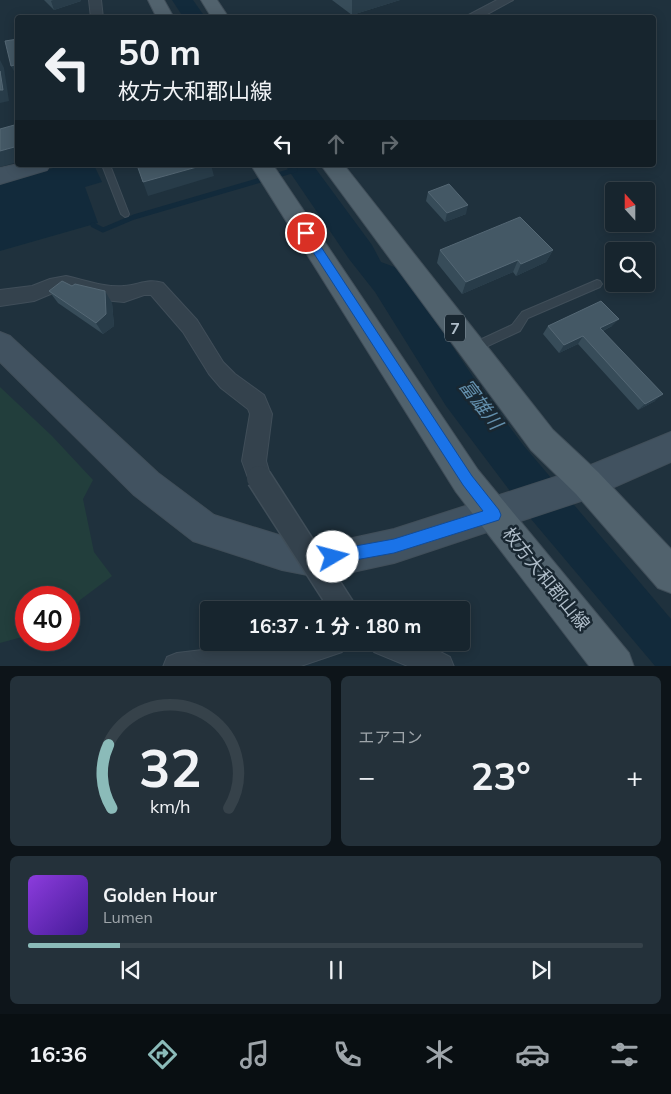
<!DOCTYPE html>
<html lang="ja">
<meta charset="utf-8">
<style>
body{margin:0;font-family:Mulish,"Noto Sans JP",sans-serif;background:#24313a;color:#f1f3f6;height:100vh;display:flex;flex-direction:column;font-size:19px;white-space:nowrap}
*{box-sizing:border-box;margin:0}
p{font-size:16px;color:#9ea5aa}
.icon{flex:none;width:28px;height:28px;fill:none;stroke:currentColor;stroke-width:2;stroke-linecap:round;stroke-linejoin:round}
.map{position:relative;height:666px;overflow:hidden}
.sheet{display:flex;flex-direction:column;gap:10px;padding:10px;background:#0d1419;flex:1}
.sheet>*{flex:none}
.top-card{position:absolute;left:15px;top:15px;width:641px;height:152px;border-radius:5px;box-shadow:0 2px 12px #0003,0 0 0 1px #36424a;background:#17252e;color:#f1f3f6;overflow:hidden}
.needle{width:32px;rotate:339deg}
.fabs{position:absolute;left:605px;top:182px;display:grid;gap:10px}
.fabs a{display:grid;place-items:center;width:50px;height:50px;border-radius:5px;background:#17252e;box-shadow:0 2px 12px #0003,0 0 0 1px #36424a;font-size:25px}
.speed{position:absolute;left:15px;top:586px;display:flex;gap:10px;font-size:25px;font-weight:700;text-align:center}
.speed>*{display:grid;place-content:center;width:65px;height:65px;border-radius:50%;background:#17252e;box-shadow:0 2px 12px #0003,0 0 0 1px #36424a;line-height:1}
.speed .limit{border:8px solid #d22;background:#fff;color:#111}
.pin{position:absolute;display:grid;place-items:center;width:42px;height:42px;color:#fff;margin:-21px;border:2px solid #fff;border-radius:50%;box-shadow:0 1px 5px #0007}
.me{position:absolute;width:55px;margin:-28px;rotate:82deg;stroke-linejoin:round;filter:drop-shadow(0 0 4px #0008)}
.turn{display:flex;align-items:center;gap:18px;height:105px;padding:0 20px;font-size:22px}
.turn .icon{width:65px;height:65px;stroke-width:2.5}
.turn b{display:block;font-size:35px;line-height:42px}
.lanes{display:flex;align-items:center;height:48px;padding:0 20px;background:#0003;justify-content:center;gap:25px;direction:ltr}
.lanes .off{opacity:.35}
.big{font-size:38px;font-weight:700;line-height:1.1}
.sheet .widget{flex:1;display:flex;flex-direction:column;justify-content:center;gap:8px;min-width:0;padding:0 18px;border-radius:8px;background:#24313a}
.sheet .dial{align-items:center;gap:0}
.dial svg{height:130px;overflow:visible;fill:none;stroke:#36424a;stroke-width:7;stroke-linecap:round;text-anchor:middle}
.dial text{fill:#f1f3f6;stroke:none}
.song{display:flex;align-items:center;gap:15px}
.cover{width:60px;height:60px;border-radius:8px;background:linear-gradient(135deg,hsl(270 70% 55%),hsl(260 70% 35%))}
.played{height:5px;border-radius:2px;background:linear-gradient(90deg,#8bbbb9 15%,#36424a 15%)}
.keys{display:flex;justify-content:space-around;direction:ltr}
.heat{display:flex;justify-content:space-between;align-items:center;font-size:28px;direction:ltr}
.sheet .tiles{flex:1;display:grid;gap:10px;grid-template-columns:1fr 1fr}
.widget:last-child{grid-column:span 2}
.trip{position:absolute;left:200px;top:601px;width:270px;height:50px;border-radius:5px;background:#17252e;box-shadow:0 2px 12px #0003,0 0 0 1px #36424a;font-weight:700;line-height:50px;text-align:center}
.dock{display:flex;height:80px;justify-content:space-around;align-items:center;background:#090f12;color:#9ea5aa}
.dock .icon{width:35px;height:35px}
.dock .active{color:#8bbbb9}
.dock b{font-size:22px;color:#f1f3f6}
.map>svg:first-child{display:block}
.green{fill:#223e3c}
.water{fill:#122a3b}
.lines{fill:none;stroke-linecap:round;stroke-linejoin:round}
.stream{stroke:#122a3b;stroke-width:5}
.lane-casing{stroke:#404e59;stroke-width:2}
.street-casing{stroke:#404e59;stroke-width:2}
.secondary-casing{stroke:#404e59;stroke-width:2}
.primary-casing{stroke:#404e59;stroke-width:2}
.lane{fill:#34424d;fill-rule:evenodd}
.street{fill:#34424d;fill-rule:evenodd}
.secondary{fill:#415260;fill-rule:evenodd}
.primary{fill:#51626d;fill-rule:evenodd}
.street-bridge-casing{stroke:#404e59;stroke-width:27;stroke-linecap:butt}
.street-bridge{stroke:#34424d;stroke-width:24}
.wall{fill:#374c59}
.shaded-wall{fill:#283c49}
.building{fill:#445865;stroke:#556875}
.route{fill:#1a73e8;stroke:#114b97}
.labels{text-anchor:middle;stroke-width:5;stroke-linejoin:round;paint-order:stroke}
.shield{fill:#192731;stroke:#82909b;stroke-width:1}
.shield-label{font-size:16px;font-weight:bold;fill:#afbdc9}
.street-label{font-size:18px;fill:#afbdc9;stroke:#192731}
.water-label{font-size:19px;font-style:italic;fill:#638fac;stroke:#192731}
</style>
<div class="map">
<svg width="671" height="667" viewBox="0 0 671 667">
<rect width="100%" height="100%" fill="#1f313d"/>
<polygon class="green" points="0,387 52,436 93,480 83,499 94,552 112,576 80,600 69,620 69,598 26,598 26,636 0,643"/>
<g class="water">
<polygon points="172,0 193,0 205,17 183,17"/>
<polygon points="64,165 94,165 102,182 85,187 98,223 0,251 0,183"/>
<polygon points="285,165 313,165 372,245 381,262 400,269 482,390 524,446 671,619 671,666 655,666 531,519 446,406 375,292 349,259"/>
</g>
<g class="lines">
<polyline class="stream" points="93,225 103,230 134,217 295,170"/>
<defs>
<g id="lane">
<polygon points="102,165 110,165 129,214 128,216 125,217 121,214"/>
<polygon points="597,280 600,281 602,284 600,287 528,318 520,331 477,351 473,352 469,351 468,348 469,345 512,325 522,312"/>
</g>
<g id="street">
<polygon points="89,0 101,0 103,18 91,18"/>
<polygon points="497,0 513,0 480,18 463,18"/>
<path d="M 66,276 C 84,280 106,288 124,286 C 139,285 148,278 163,283 L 197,320 L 223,362 L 235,374 L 264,395 L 272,414 L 266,461 L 271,478 L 267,486 L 259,490 L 251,486 L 242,461 L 250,414 L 248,409 L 221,388 L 209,374 L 183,332 L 151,295 L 144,295 L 124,302 L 103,300 L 66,290 L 53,293 L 34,301 L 0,306 L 0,290 L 32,286 L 50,279 Z"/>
<polygon points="285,642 346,642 342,652 298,667 163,667 167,657 177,653 262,643 277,645"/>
<polygon points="370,642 421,642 450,657 454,667 410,667 374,652"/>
</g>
<g id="secondary">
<polygon points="18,164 18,165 50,165 47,170 0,184 0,168"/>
<polygon points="0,332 10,336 158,473 214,515 282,536 318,541 348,539 394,529 586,467 671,432 671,462 587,499 394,563 348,573 318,577 282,570 193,541 134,495 0,362"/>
</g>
<g id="primary">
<polygon points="148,0 164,0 174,18 157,18"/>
<polygon points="201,0 217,0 229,18 212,18"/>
<polygon points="251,165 273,165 478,470 629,653 634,667 590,667 456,492"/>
<polygon points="321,165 344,165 553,430 598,472 671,549 671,593 658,588 576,494 531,450"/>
</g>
</defs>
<use href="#lane" class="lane-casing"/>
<use href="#street" class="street-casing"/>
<use href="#secondary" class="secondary-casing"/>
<use href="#primary" class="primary-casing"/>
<use href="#lane" class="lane"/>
<use href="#street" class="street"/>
<use href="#secondary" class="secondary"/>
<use href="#primary" class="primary"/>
<defs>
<polyline id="street-bridge" points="259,478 344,610"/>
</defs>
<use href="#street-bridge" class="street-bridge-casing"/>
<use href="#street-bridge" class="street-bridge"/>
</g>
<g class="wall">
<polygon points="44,0 80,0 81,1 54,10"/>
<polygon points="332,0 400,0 352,15"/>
<polygon points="428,192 466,214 445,222 426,201"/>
<polygon points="440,250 553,250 546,262 516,276 513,272 462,294 437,263"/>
<polygon points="72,286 112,303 114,326 103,334 58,303 49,291"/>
<polygon points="548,326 612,326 603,331 655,401 638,410 578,344 559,353 543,334"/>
</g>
<g class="shaded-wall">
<polygon points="53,0 80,0 81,1 54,10 51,1"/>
<polygon points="352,0 400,0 352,15"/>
<polygon points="0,60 4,68 9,101 0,103"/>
<polygon points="18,64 18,72 15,73 11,66"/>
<polygon points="18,146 18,162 0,167 0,151"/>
<polygon points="204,165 211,165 214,176 148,196 143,182"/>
<polygon points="361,165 369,165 361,168"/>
<polygon points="468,205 466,214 445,222 447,213"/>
<polygon points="553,250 546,262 516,276 521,264"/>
<polygon points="518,260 513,272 462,294 466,282"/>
<polygon points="105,291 112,303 114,326 103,334 96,323"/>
<polygon points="619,319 612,326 594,335 600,328"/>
<polygon points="583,336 578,344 559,353 564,345"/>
<polygon points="663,394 655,401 638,410 645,404"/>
</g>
<g class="building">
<polygon points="18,39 18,64 11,66 5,41"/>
<polygon points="0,71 3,90 0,90"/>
<polygon points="18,124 18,146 0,151 0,129"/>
<polygon points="137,165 204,165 143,182"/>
<polygon points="449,184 468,205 447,213 428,192"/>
<polygon points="520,217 553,250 521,264 518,260 466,282 440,250"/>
<polygon points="62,281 72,286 75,284 105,291 106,314 96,323 49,291"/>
<polygon points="601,301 619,319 600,328 663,394 645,404 583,336 564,345 548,326"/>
</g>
<polygon class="route" points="306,229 310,230 472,476 499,510 501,515 499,520 394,553 333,564 328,562 326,557 328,552 333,550 394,539 483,511 463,485 302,235 302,230"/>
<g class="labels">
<rect class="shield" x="445" y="314.5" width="20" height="27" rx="4"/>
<g class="shield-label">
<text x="455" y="334">7</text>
</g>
<g class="street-label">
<text transform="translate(546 579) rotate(51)" y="6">枚方大和郡山線</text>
</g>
<g class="water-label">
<text transform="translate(481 404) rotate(53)" y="7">富雄川</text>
</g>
</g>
</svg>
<div class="fabs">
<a><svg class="needle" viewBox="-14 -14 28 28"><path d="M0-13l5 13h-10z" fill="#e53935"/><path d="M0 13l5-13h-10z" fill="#9ea5aa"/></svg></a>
<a><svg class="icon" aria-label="search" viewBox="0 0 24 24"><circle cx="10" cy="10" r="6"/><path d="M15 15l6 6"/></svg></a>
</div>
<div class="speed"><div class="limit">40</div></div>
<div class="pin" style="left:306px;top:233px;background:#d93025"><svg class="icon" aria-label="arrive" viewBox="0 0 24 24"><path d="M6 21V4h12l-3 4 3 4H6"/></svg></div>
<svg class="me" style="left:333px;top:557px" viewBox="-20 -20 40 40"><circle r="19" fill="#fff"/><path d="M0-13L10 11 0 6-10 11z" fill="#1a73e8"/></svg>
<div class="trip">16:37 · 1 分 · 180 m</div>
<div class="top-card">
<div class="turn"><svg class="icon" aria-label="left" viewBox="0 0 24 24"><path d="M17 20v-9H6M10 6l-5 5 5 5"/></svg><div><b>50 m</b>枚方大和郡山線</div></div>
<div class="lanes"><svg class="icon" aria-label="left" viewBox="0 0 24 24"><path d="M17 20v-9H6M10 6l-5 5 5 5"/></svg><svg class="icon off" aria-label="ahead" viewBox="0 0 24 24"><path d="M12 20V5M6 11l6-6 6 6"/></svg><svg class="icon off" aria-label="right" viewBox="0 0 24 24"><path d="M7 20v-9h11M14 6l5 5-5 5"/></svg></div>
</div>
</div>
<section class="sheet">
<div class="tiles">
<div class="widget dial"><svg viewBox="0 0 100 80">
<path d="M14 69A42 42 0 1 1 86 69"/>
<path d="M14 69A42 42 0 0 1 12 30" stroke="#8bbbb9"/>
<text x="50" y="56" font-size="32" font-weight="700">32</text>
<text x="50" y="72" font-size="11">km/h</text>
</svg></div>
<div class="widget"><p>エアコン</p>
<div class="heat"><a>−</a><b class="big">23°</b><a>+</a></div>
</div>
<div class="widget">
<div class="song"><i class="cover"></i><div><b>Golden Hour</b><p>Lumen</p></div></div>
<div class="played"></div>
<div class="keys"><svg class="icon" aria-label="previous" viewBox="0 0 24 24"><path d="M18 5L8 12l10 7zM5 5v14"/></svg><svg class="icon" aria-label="pause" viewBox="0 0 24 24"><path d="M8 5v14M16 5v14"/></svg><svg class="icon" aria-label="next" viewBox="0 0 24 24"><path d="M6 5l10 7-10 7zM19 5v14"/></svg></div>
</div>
</div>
</section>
<nav class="dock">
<b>16:36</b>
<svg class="icon active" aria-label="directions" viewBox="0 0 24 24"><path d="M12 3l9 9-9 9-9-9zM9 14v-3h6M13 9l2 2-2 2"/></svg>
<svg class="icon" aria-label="music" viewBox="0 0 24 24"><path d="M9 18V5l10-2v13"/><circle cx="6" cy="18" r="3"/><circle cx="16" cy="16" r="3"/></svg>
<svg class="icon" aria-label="phone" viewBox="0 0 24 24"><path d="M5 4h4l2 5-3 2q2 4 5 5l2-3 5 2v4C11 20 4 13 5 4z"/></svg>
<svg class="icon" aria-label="climate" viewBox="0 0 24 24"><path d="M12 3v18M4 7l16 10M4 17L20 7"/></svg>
<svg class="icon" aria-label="car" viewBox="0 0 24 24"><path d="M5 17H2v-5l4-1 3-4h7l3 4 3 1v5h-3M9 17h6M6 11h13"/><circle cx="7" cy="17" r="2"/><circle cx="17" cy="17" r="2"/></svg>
<svg class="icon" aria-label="filters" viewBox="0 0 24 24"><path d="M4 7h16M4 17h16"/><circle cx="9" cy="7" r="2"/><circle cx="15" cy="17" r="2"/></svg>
</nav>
